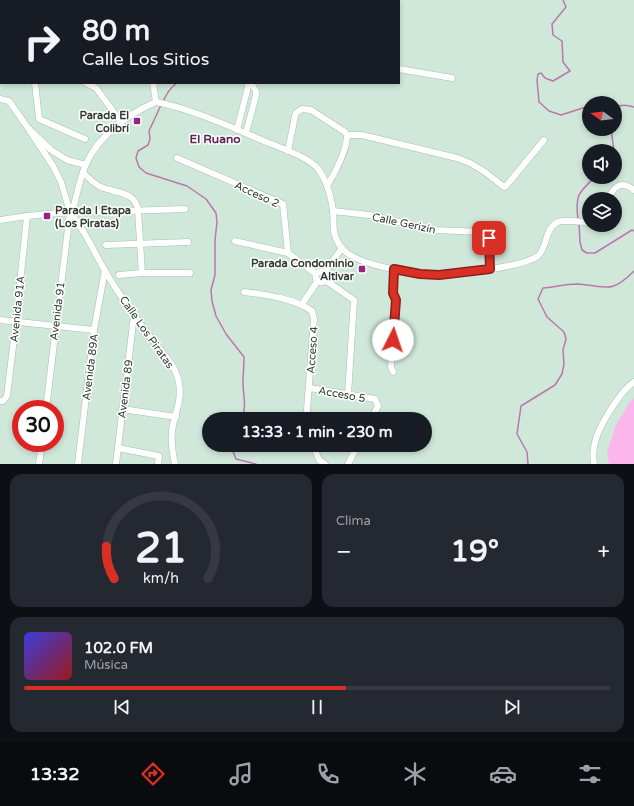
<!DOCTYPE html>
<html lang="es">
<meta charset="utf-8">
<style>
body{margin:0;font-family:"Varela Round",sans-serif;background:#242831;color:#f1f3f6;height:100vh;display:flex;flex-direction:column;font-size:15px;white-space:nowrap}
*{box-sizing:border-box;margin:0}
p{font-size:13px;color:#9ea1a6}
.icon{flex:none;width:22px;height:22px;fill:none;stroke:currentColor;stroke-width:2;stroke-linecap:round;stroke-linejoin:round}
.map{position:relative;height:464px;overflow:hidden}
.side{display:flex;flex-direction:column;gap:10px;padding:10px;background:#0d0f14;flex:1}
.side>*{flex:none}
.top-card{position:absolute;left:0px;top:0px;width:400px;height:84px;box-shadow:0 2px 6px #0003;background:#171b24;color:#f1f3f6;overflow:hidden}
.needle{width:26px;rotate:285deg}
.fabs{position:absolute;left:582px;top:96px;display:grid;gap:8px}
.fabs a{display:grid;place-items:center;width:40px;height:40px;border-radius:50%;background:#171b24;box-shadow:0 2px 6px #0003;font-size:20px}
.speed{position:absolute;left:12px;top:400px;display:flex;gap:8px;font-size:20px;font-weight:700;text-align:center}
.speed>*{display:grid;place-content:center;width:52px;height:52px;border-radius:50%;background:#171b24;box-shadow:0 2px 6px #0003;line-height:1}
.speed .limit{border:6px solid #d22;background:#fff;color:#111}
.pin{position:absolute;display:grid;place-items:center;width:34px;height:34px;color:#fff;margin:-17px;border-radius:8px;box-shadow:0 2px 6px #0006}
.me{position:absolute;width:44px;margin:-22px;rotate:4deg;stroke-linejoin:round;filter:drop-shadow(0 0 3px #0008)}
.turn{display:flex;align-items:center;gap:14px;height:84px;padding:0 16px;font-size:18px}
.turn .icon{width:52px;height:52px;stroke-width:2.5}
.turn b{display:block;font-size:28px;line-height:34px}
.big{font-size:30px;font-weight:700;line-height:1.1}
.side .card{flex:1;display:flex;flex-direction:column;justify-content:center;gap:6px;min-width:0;padding:0 14px;border-radius:12px;background:#242831}
.side .dial{align-items:center;gap:0}
.dial svg{height:104px;overflow:visible;fill:none;stroke:#363941;stroke-width:7;stroke-linecap:round;text-anchor:middle}
.dial text{fill:#f1f3f6;stroke:none}
.song{display:flex;align-items:center;gap:12px}
.cover{width:48px;height:48px;border-radius:6px;background:linear-gradient(135deg,hsl(240 70% 55%),hsl(0 70% 35%))}
.played{height:4px;border-radius:2px;background:linear-gradient(90deg,#d93025 55%,#363941 55%)}
.keys{display:flex;justify-content:space-around;direction:ltr}
.heat{display:flex;justify-content:space-between;align-items:center;font-size:22px;direction:ltr}
.side .tiles{flex:1;display:grid;gap:10px;grid-template-columns:1fr 1fr}
.card:last-child{grid-column:span 2}
.trip{position:absolute;left:202px;top:412px;width:230px;height:40px;border-radius:20px;background:#171b24;box-shadow:0 2px 6px #0003;font-weight:700;line-height:40px;text-align:center}
.menu{display:flex;height:64px;justify-content:space-around;align-items:center;background:#090b0e;color:#9ea1a6}
.menu .icon{width:28px;height:28px}
.menu .active{color:#d93025}
.menu b{font-size:18px;color:#f1f3f6}
.map>svg:first-child{display:block}
.green{fill:#fbb7eb}
.lines{fill:none;stroke-linecap:round;stroke-linejoin:round}
.stream{stroke:#bd76ad;stroke-width:1.5}
.street-casing{stroke:#a8bfb2;stroke-width:7}
.street{stroke:#fff;stroke-width:6}
.route-casing{stroke:#8d1f18;stroke-width:10}
.route{stroke:#d93025;stroke-width:7}
.poi-dot{fill:#952483;stroke:#fff;stroke-width:1.5}
.labels{text-anchor:middle;stroke-width:3;stroke-linejoin:round;paint-order:stroke}
.poi-label{font-size:11px;font-weight:bold;fill:#313a35;stroke:#fff;text-anchor:end}
.street-label{font-size:11px;fill:#313a35;stroke:#fff}
.neighbourhood-label{font-size:12px;font-weight:bold;fill:#5d2652;stroke:#fff}
</style>
<div class="map">
<svg width="634" height="464" viewBox="0 0 634 464">
<rect width="100%" height="100%" fill="#d0e8da"/>
<polygon class="green" points="634,398 634,464 609,464 607,453 616,425 629,403"/>
<g class="lines">
<g class="stream">
<polyline points="230,0 230,1"/>
<polyline points="563,0 566,7 552,24 553,35 562,41 563,62 570,71 553,81 545,78 541,73 538,74 537,80 539,102 549,111 561,115 589,106"/>
<path d="M 163,102 C 166,94 170,88 177,83"/>
<path d="M 161,105 L 149,131 L 150,139 L 148,145 L 138,151 L 136,158 L 139,167 L 146,173 L 187,186 L 206,199 L 216,213 L 217,222 L 215,240 L 215,275 L 211,290 L 212,301 L 216,316 L 226,334 L 244,357 C 244,366 243,374 243,383 C 243,395 247,407 242,419"/>
<path d="M 615,108 C 620,104 628,105 634,107"/>
<polyline points="611,129 614,151"/>
<path d="M 578,220 C 575,195 578,193 595,177"/>
<polyline points="579,223 580,242 582,250 587,253 595,253 632,230 634,231"/>
<polyline points="233,445 232,449 236,459 256,464"/>
<path d="M 528,464 L 527,452 L 517,434 L 521,406 L 555,385 L 562,374 L 564,364 L 563,350 L 566,339 L 564,332 L 547,317 L 538,299 L 543,288 C 554,287 566,284 577,284 C 607,286 610,295 634,271"/>
</g>
<defs>
<g id="street">
<polyline points="32,0 33,1"/>
<polyline points="132,0 134,1"/>
<polyline points="186,1 186,0"/>
<polyline points="264,1 264,0"/>
<polyline points="305,1 306,0"/>
<polyline points="347,1 347,0"/>
<polyline points="389,1 389,0"/>
<polyline points="399,69 452,78"/>
<polyline points="35,83 39,119 85,139"/>
<polyline points="86,83 96,88 121,122"/>
<polyline points="153,83 156,102"/>
<polyline points="0,99 9,101 28,128 51,150 67,160 86,165"/>
<polyline points="28,128 53,166 61,182 70,212 46,409"/>
<polyline points="237,130 249,83"/>
<polyline points="246,133 256,95 256,91 251,83"/>
<polyline points="347,135 362,135 457,158 470,163 485,172 504,187 506,186 544,140"/>
<path d="M 288,151 L 295,116 L 296,113 L 302,109 L 311,110 L 345,132 L 347,135 C 347,150 335,173 327,186"/>
<polyline points="177,158 283,204 288,253 316,274"/>
<path d="M 83,173 C 89,178 94,184 101,187 C 115,193 135,191 138,210 L 142,273"/>
<path d="M 608,199 C 614,186 621,180 634,190"/>
<polyline points="333,211 369,215 434,230 482,232 486,234 489,239 490,269"/>
<path d="M 70,212 C 84,229 93,250 104,269 C 120,297 139,322 158,347 C 167,358 177,369 179,383 C 182,398 176,411 173,425 C 170,438 172,451 175,464"/>
<polyline points="96,212 185,209"/>
<path d="M 0,220 L 27,216 L 70,212 L 73,209 C 77,194 80,178 86,164 C 99,135 128,114 156,102 C 192,109 231,127 264,141 C 278,147 309,157 318,169 C 327,180 331,197 333,211 C 334,218 333,225 334,232 C 336,240 340,248 347,253 C 361,264 400,271 419,274 C 441,277 521,268 538,256 C 542,252 543,248 545,243 C 552,215 562,221 586,222 L 589,221"/>
<polyline points="235,241 288,253"/>
<polyline points="106,245 188,242"/>
<circle cx="321" cy="277" r="5.5"/>
<polyline points="324,273 342,248"/>
<polyline points="119,275 142,273 190,273"/>
<polyline points="325,280 354,300 348,394"/>
<path d="M 244,292 C 267,295 293,298 312,311 L 314,319 L 307,410 L 308,419"/>
<polyline points="302,304 317,282"/>
<polyline points="0,320 94,330"/>
<polyline points="393,372 391,367 396,300 393,293 394,269"/>
<polyline points="310,388 375,399 378,406 371,419"/>
<polyline points="0,401 3,401 7,396 16,322 27,216"/>
<polyline points="122,409 176,417"/>
<polyline points="313,445 319,460 325,464"/>
<polyline points="118,448 159,456 158,464"/>
<polyline points="39,464 42,443"/>
<polyline points="78,464 94,330 105,270"/>
<polyline points="116,464 134,315"/>
<polyline points="348,464 358,445"/>
<path d="M 594,464 C 593,457 593,449 595,442 C 599,426 620,391 634,382"/>
</g>
</defs>
<use href="#street" class="street-casing"/>
<use href="#street" class="street"/>
</g>
<g class="lines">
<defs>
<polyline id="route" points="393,340 396,300 393,293 394,269 420,274 439,275 490,269 489,238"/>
</defs>
<use href="#route" class="route-casing"/>
<use href="#route" class="route"/>
</g>
<g class="poi-dot">
<rect x="133" y="117" width="8" height="8" rx="2"/>
<rect x="43" y="212" width="8" height="8" rx="2"/>
<rect x="358" y="265" width="8" height="8" rx="2"/>
</g>
<g class="labels">
<g class="poi-label">
<text x="129" y="119">Parada El<tspan x="129" dy="13">Colibrí</tspan></text>
<text x="55" y="214" text-anchor="start">Parada I Etapa<tspan x="55" dy="13">(Los Piratas)</tspan></text>
<text x="354" y="267">Parada Condominio<tspan x="354" dy="13">Altivar</tspan></text>
</g>
<g class="street-label">
<text transform="translate(257 194) rotate(25)" y="4">Acceso 2</text>
<text transform="translate(404 223) rotate(12)" y="4">Calle Gerizín</text>
<text transform="translate(17 309) rotate(-84)" y="4">Avenida 91A</text>
<text transform="translate(57 311) rotate(-83)" y="4">Avenida 91</text>
<text transform="translate(147 332) rotate(55)" y="4">Calle Los Piratas</text>
<text transform="translate(312 350) rotate(-86)" y="4">Acceso 4</text>
<text transform="translate(90 367) rotate(-83)" y="4">Avenida 89A</text>
<text transform="translate(125 389) rotate(-83)" y="4">Avenida 89</text>
<text transform="translate(342 394) rotate(10)" y="4">Acceso 5</text>
</g>
<g class="neighbourhood-label">
<text x="215" y="143">El Ruano</text>
</g>
</g>
</svg>
<div class="fabs">
<a><svg class="needle" viewBox="-14 -14 28 28"><path d="M0-13l5 13h-10z" fill="#e53935"/><path d="M0 13l5-13h-10z" fill="#9ea1a6"/></svg></a>
<a><svg class="icon" aria-label="sound" viewBox="0 0 24 24"><path d="M4 9h4l5-4v14l-5-4H4zM17 9q2 3 0 6"/></svg></a>
<a><svg class="icon" aria-label="layers" viewBox="0 0 24 24"><path d="M12 4l9 5-9 5-9-5zM3 14l9 5 9-5"/></svg></a>
</div>
<div class="speed"><div class="limit">30</div></div>
<div class="pin" style="left:489px;top:238px;background:#d93025"><svg class="icon" aria-label="arrive" viewBox="0 0 24 24"><path d="M6 21V4h12l-3 4 3 4H6"/></svg></div>
<svg class="me" style="left:393px;top:340px" viewBox="-20 -20 40 40"><circle r="19" fill="#fff"/><path d="M0-13L10 11 0 6-10 11z" fill="#d93025"/></svg>
<div class="trip">13:33 · 1 min · 230 m</div>
<div class="top-card">
<div class="turn"><svg class="icon" aria-label="right" viewBox="0 0 24 24"><path d="M7 20v-9h11M14 6l5 5-5 5"/></svg><div><b>80 m</b>Calle Los Sitios</div></div>
</div>
</div>
<section class="side">
<div class="tiles">
<div class="card dial"><svg viewBox="0 0 100 80">
<path d="M14 69A42 42 0 1 1 86 69"/>
<path d="M14 69A42 42 0 0 1 8 44" stroke="#d93025"/>
<text x="50" y="56" font-size="32" font-weight="700">21</text>
<text x="50" y="72" font-size="11">km/h</text>
</svg></div>
<div class="card"><p>Clima</p>
<div class="heat"><a>−</a><b class="big">19°</b><a>+</a></div>
</div>
<div class="card">
<div class="song"><i class="cover"></i><div><b>102.0 FM</b><p>Música</p></div></div>
<div class="played"></div>
<div class="keys"><svg class="icon" aria-label="previous" viewBox="0 0 24 24"><path d="M18 5L8 12l10 7zM5 5v14"/></svg><svg class="icon" aria-label="pause" viewBox="0 0 24 24"><path d="M8 5v14M16 5v14"/></svg><svg class="icon" aria-label="next" viewBox="0 0 24 24"><path d="M6 5l10 7-10 7zM19 5v14"/></svg></div>
</div>
</div>
</section>
<nav class="menu">
<b>13:32</b>
<svg class="icon active" aria-label="directions" viewBox="0 0 24 24"><path d="M12 3l9 9-9 9-9-9zM9 14v-3h6M13 9l2 2-2 2"/></svg>
<svg class="icon" aria-label="music" viewBox="0 0 24 24"><path d="M9 18V5l10-2v13"/><circle cx="6" cy="18" r="3"/><circle cx="16" cy="16" r="3"/></svg>
<svg class="icon" aria-label="phone" viewBox="0 0 24 24"><path d="M5 4h4l2 5-3 2q2 4 5 5l2-3 5 2v4C11 20 4 13 5 4z"/></svg>
<svg class="icon" aria-label="climate" viewBox="0 0 24 24"><path d="M12 3v18M4 7l16 10M4 17L20 7"/></svg>
<svg class="icon" aria-label="car" viewBox="0 0 24 24"><path d="M5 17H2v-5l4-1 3-4h7l3 4 3 1v5h-3M9 17h6M6 11h13"/><circle cx="7" cy="17" r="2"/><circle cx="17" cy="17" r="2"/></svg>
<svg class="icon" aria-label="filters" viewBox="0 0 24 24"><path d="M4 7h16M4 17h16"/><circle cx="9" cy="7" r="2"/><circle cx="15" cy="17" r="2"/></svg>
</nav>
